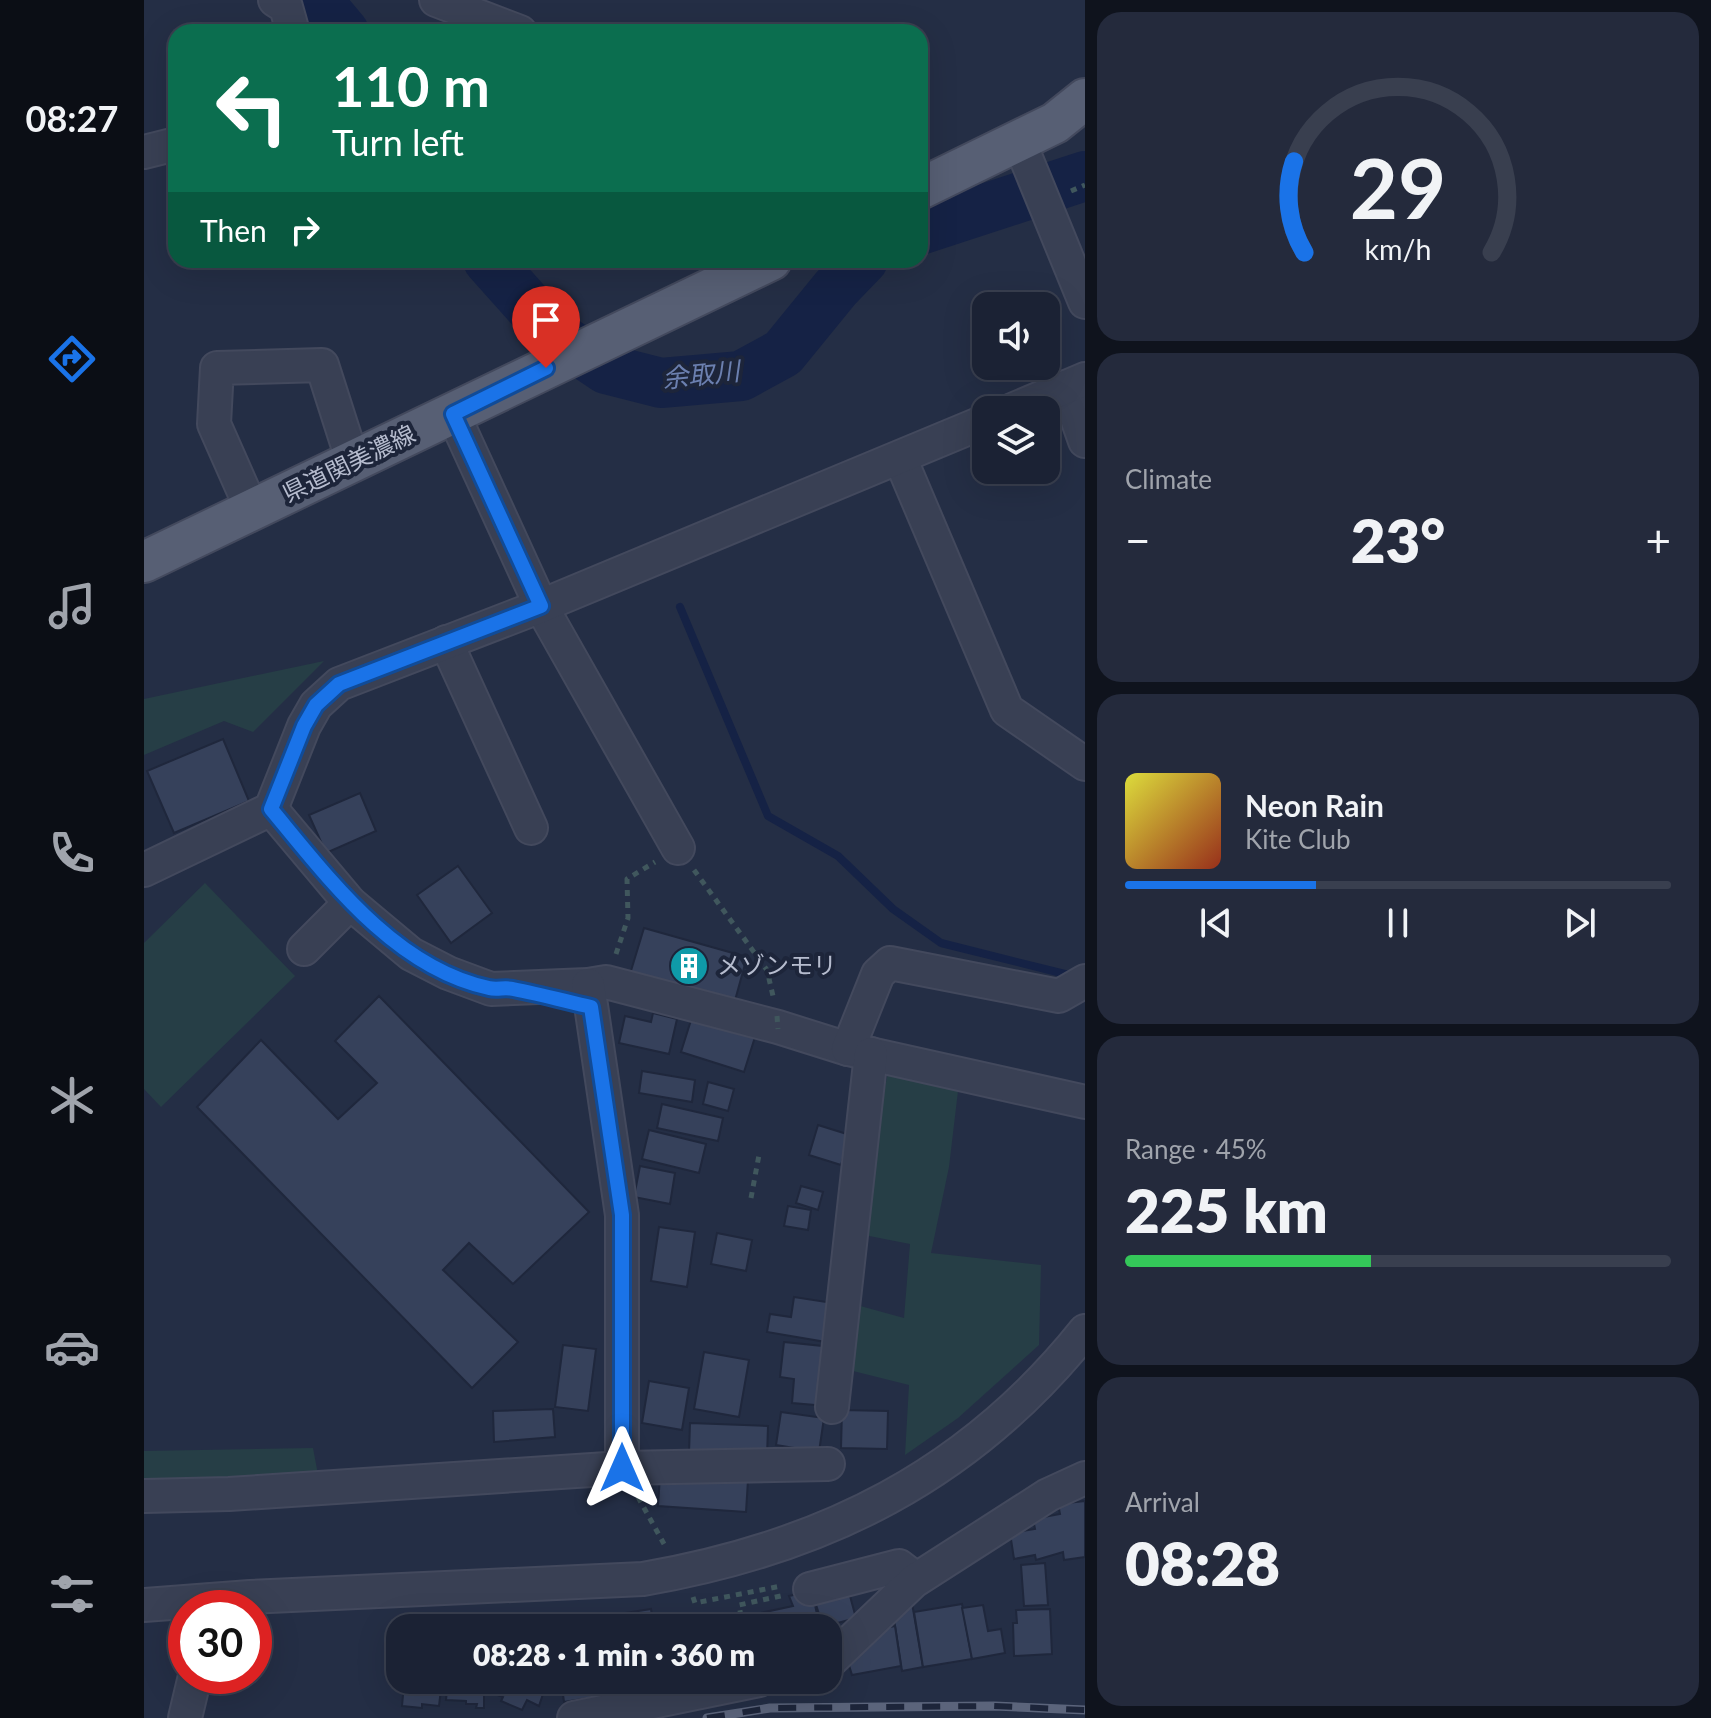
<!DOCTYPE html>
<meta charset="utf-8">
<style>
body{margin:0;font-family:Lato,"Noto Sans JP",sans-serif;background:#242a3c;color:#f1f3f6;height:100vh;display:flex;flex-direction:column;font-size:30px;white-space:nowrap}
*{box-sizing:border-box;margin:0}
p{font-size:26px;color:#a0a4ac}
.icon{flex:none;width:44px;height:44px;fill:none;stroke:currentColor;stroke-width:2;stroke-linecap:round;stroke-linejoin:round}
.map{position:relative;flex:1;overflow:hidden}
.side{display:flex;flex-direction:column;gap:12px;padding:12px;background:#0f131d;width:626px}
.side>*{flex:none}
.guide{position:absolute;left:24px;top:24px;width:760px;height:244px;border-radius:24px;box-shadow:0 8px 32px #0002,0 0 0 2px #393f4f;background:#0b6e4f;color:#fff;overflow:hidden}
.tools{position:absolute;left:828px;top:292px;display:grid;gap:16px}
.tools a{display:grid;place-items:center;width:88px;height:88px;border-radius:16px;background:#1b2234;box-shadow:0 8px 32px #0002,0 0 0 2px #393f4f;font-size:40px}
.speed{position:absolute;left:24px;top:1590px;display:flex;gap:16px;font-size:40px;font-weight:700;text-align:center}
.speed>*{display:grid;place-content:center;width:104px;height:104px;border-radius:50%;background:#1b2234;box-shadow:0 8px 32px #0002,0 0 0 2px #393f4f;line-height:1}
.speed .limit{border:12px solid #d22;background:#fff;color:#111}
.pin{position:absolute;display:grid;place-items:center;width:68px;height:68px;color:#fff;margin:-82px -34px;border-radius:50% 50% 50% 0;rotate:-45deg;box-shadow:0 0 8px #0007}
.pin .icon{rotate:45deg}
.me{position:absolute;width:88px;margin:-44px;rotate:0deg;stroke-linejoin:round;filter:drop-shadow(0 0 6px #0008)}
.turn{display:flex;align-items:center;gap:28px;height:168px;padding:0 32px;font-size:36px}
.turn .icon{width:104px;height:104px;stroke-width:2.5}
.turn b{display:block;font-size:56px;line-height:68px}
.then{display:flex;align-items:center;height:76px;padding:0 32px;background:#0003;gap:16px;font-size:30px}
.big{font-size:60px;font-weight:800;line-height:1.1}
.side .widget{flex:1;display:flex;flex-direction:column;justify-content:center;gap:12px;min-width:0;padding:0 28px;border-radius:24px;background:#242a3c}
.side .dial{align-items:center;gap:0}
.dial svg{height:208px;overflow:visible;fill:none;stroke:#393f4f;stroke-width:7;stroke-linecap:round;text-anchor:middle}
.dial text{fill:#f1f3f6;stroke:none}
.song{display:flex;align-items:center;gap:24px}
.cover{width:96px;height:96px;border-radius:12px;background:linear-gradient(135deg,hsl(60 70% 55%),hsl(10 70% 35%))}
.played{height:8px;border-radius:4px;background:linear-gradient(90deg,#1a73e8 35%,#393f4f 35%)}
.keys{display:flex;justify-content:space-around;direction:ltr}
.heat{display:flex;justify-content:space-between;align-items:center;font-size:44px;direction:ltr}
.charge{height:12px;border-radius:6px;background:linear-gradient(90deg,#34c759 45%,#393f4f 0)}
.trip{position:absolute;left:242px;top:1614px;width:456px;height:80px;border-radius:24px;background:#1b2234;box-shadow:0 8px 32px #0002,0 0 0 2px #393f4f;font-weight:800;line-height:80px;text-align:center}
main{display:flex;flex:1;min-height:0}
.menu{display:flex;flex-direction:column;width:144px;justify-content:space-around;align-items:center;background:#0b0e15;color:#a0a4ac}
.menu .icon{width:56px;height:56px}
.menu .on{color:#1a73e8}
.menu b{font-size:36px;color:#f1f3f6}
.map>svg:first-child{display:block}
.green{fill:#263e46}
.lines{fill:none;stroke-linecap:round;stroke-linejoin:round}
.stream{stroke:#152245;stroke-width:8}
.river{stroke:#152245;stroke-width:50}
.building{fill:#36415b;stroke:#1f273c;stroke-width:2}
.minor-casing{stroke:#43495d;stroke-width:36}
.major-casing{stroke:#43495d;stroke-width:44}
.path{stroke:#40575d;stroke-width:5;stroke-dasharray:6 6;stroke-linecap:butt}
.minor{stroke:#394054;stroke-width:32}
.major{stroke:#575f74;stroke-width:40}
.rail-casing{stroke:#5b647b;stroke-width:9}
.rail{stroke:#1d253a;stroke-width:6;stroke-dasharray:18;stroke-linecap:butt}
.path-bridge{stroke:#40575d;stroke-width:5;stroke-dasharray:6 6;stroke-linecap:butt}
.route-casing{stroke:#114b97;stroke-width:20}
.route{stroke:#1a73e8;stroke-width:14}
.labels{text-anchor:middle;stroke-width:8;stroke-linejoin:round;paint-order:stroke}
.street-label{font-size:24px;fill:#b6bcce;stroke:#1d253a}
.poi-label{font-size:24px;fill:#b6bcce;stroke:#1d253a;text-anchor:start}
.water-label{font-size:26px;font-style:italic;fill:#6c80b0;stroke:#1d253a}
</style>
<main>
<nav class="menu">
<b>08:27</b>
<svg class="icon on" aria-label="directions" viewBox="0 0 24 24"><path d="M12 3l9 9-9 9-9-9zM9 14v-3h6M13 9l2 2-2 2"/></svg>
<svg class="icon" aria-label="music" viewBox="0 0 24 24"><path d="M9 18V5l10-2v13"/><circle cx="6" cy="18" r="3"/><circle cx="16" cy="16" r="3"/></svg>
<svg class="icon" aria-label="phone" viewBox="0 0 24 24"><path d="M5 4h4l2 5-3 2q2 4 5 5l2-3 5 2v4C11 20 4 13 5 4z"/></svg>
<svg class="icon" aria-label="climate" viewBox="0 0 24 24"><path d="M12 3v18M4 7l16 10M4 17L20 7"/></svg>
<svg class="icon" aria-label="car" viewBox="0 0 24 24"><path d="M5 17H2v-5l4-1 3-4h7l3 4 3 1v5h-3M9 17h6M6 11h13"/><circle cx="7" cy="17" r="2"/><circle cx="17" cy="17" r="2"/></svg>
<svg class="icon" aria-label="filters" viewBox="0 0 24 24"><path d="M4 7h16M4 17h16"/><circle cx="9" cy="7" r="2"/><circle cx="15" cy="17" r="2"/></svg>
</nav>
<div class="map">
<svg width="941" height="1718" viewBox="0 0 941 1718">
<rect width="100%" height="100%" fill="#242e45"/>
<g class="green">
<polygon points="180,661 109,732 80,721 0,755 0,699"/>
<polygon points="61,883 151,976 17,1107 0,1089 0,943"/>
<polygon points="745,1068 814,1091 805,1167 787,1253 897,1265 895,1345 814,1418 761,1455 765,1385 705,1370 709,1304 760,1318 766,1244 710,1233"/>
<polygon points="169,1448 175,1480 0,1485 0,1451"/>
</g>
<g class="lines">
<polyline class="stream" points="536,607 624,816 694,856 749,909 797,943 929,976"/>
<g class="river">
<polyline points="173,0 200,32"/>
<polyline points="776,230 941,176"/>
<polyline points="344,260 410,334 462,369 517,383 597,376 639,353 692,288 719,260"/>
</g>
</g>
<g class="building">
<polygon points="79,739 105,801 30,833 3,771"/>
<polygon points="216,793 232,831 182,853 165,815"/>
<polygon points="314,866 348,913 307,943 273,895"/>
<polygon points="500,928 603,957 590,1004 486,974"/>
<polygon points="235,996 445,1212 369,1284 325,1243 299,1270 374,1342 328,1388 53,1107 117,1040 194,1119 233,1083 191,1041"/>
<polygon points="509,1013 533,1019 525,1054 475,1043 481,1016 507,1022"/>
<polygon points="548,1017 611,1037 600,1072 537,1052"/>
<polygon points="498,1071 551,1080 548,1102 495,1093"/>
<polygon points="564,1082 590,1089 584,1111 559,1104"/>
<polygon points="518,1104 579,1118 574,1141 513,1128"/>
<polygon points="674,1125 706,1135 697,1165 665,1155"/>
<polygon points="505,1130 562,1144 555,1173 498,1159"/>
<polygon points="496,1166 531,1173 526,1204 490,1197"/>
<polygon points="657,1186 679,1192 674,1210 652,1203"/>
<polygon points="644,1206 667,1210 664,1230 640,1226"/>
<polygon points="515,1227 551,1232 543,1287 507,1281"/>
<polygon points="573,1233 608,1240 602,1271 567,1264"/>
<polygon points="650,1297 689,1303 682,1342 623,1332 626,1314 647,1317"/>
<polygon points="640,1342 688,1347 683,1406 648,1403 650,1379 636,1377"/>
<polygon points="419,1345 452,1349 444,1411 411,1407"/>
<polygon points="560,1352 605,1360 595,1417 550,1409"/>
<polygon points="505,1381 545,1388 538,1430 498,1423"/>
<polygon points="409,1409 411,1437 350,1442 349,1411"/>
<polygon points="698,1410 744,1411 743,1449 697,1448"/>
<polygon points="637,1412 680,1418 675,1452 632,1445"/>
<polygon points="546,1423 624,1426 623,1456 545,1453"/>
<polygon points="516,1475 604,1480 602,1512 514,1506"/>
<polygon points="941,1501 941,1557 920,1560 919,1552 892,1560 891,1555 870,1559 866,1533 891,1529 889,1519 916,1514 914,1504"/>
<polygon points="901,1563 904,1605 880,1606 877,1565"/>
<polygon points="703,1585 712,1618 679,1627 669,1595"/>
<polygon points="668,1591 676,1628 610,1628 607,1615 649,1606 645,1596"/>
<polygon points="768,1603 779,1667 758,1671 749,1613"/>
<polygon points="818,1604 828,1659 779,1667 770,1612"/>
<polygon points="839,1605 844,1631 857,1629 861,1653 828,1659 818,1608"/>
<polygon points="507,1609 510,1628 414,1628 413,1624"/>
<polygon points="906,1609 908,1654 870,1656 869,1623 873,1623 872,1610"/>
<polygon points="751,1626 757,1666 708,1675 704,1662 736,1629"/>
<polygon points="273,1680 298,1680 295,1706 278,1704 278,1708 258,1706 260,1684 273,1684"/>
<polygon points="304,1680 340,1680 340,1708 332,1708 333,1704 322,1704 322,1701 302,1700"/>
<polygon points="350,1680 388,1680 401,1688 395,1706 383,1700 378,1710 357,1701 359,1697 345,1692"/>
<polygon points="417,1680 519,1680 520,1686 420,1702"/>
</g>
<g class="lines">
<defs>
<g id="minor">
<polyline points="131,0 142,7 149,32"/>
<polyline points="292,0 376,32"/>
<polyline points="875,141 941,302"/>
<polyline points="0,152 32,144"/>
<polyline points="922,387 941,441"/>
<polyline points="868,410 941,379"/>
<polyline points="309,414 397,606 534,848"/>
<polyline points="756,458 863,710 941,764"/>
<polyline points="108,510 70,424 73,368 178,365 209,462"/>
<polyline points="302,642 387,828"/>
<polyline points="127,809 206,903 267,954 304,973 347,989 444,985 462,982 634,1027 704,1049 941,1102"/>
<polyline points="0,870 127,809 160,726 172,705 195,684 397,606 842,421"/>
<polyline points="160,949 206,903"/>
<polyline points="704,1049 734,974 746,963 915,996 941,981"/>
<polyline points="688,1407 727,1054"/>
<polyline points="478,1468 684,1464"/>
<polyline points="0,1496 85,1494 478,1468 478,1215 444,985"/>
<polyline points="666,1589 755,1566 772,1579"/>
<path d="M 0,1605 L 106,1597 L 499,1579 C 679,1548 825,1476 941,1331"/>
<polyline points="684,1663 770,1581 904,1495 941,1478"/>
<polyline points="41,1718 51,1676"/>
<polyline points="430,1718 615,1680"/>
</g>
<g id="major">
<polyline points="776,189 911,123 941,99"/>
<polyline points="0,562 627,260"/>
</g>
</defs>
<use href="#minor" class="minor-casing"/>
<use href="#major" class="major-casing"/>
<g class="path">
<polyline points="927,191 941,185"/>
<polyline points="550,870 623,970 629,996"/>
<polyline points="472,954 484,918 483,879 511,862"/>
<polyline points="607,1198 615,1155"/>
<polyline points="494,1497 520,1544"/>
<polyline points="549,1597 551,1603 637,1586"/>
<polyline points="599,1628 595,1605 641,1595"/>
</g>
<use href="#minor" class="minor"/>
<use href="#major" class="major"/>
<defs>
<polyline id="rail" points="563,1718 626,1708 850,1706 941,1710"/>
</defs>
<use href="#rail" class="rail-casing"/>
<use href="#rail" class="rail"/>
<polyline class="path-bridge" points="633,1016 634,1029"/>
</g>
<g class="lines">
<defs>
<path id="route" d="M 402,368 L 309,414 L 397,606 L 195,684 L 172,705 L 160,726 L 127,809 C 185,879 251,968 345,988 C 353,990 361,987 369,989 C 395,994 421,1001 447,1007 L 478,1215 L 478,1468"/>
</defs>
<use href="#route" class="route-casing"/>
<use href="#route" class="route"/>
</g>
<defs>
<symbol id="building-disc" viewBox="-11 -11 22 22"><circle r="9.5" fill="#0f9aa8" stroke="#1d253a"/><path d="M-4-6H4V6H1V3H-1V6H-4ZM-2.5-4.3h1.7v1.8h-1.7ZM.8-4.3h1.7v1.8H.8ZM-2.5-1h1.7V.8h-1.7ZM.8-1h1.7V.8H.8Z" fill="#fff"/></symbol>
</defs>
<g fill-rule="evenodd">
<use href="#building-disc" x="523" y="944" width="44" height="44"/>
</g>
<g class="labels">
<g class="street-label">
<text transform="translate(205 464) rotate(-26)" y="8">県道関美濃線</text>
</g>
<g class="poi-label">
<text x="573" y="974">メゾンモリ</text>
</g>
<g class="water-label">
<text transform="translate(557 375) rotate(-6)" y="9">余取川</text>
</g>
</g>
</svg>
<div class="tools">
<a><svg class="icon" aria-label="sound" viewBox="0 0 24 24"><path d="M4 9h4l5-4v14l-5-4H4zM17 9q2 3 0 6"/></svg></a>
<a><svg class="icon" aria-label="layers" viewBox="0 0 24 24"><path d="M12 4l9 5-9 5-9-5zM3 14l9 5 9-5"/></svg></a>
</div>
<div class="speed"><div class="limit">30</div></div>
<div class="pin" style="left:402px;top:368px;background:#d93025"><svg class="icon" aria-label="arrive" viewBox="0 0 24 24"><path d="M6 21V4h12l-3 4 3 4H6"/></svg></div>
<svg class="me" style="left:478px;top:1468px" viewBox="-20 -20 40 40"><path d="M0-17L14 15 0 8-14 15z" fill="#1a73e8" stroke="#fff" stroke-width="4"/></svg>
<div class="trip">08:28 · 1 min · 360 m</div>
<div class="guide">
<div class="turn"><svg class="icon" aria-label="left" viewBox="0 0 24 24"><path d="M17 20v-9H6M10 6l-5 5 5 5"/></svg><div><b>110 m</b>Turn left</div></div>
<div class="then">Then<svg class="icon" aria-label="right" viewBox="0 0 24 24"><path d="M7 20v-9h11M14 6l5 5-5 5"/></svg></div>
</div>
</div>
<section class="side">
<div class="widget dial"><svg viewBox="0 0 100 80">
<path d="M14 69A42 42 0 1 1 86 69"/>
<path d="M14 69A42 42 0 0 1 10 34" stroke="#1a73e8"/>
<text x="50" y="56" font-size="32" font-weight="700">29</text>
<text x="50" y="72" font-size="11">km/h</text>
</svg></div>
<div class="widget"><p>Climate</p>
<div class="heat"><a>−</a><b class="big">23°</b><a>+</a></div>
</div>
<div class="widget">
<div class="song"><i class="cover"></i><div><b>Neon Rain</b><p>Kite Club</p></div></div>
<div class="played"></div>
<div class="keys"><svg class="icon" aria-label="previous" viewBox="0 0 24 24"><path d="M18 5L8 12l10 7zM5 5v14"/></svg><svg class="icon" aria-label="pause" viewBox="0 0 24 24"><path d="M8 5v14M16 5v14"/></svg><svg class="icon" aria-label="next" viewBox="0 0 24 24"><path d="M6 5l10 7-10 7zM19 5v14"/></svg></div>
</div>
<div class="widget"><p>Range · 45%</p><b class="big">225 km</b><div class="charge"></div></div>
<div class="widget"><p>Arrival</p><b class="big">08:28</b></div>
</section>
</main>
